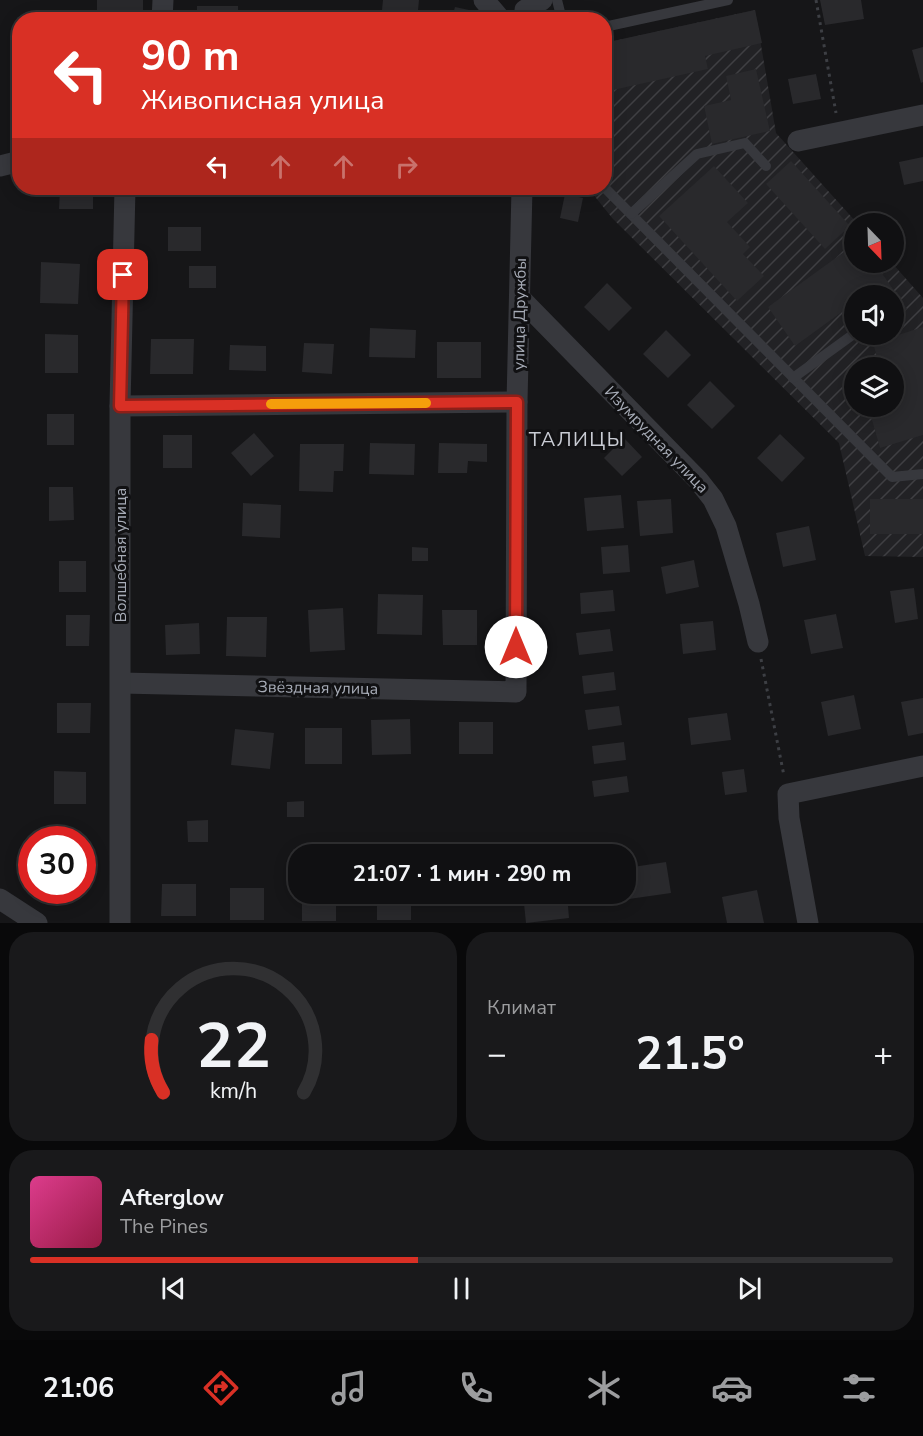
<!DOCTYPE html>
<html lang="ru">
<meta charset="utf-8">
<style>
body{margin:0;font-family:"Nunito Sans",sans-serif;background:#19191b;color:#f1f3f6;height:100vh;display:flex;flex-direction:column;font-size:22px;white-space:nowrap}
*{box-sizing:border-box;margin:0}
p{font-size:20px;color:#9c9d9f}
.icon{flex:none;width:33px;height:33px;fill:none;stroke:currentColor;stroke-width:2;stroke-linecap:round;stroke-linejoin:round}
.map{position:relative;height:923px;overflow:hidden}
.sheet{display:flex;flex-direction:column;gap:9px;padding:9px;background:#09090a;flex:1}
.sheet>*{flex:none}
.hud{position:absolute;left:12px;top:12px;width:600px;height:183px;border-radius:24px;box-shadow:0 3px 15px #0003,0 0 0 2px #303032;background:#d93025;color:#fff;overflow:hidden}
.needle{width:39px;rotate:157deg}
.buttons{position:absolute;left:844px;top:213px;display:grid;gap:12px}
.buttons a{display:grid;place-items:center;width:60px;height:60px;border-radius:50%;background:#101012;box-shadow:0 3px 15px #0003,0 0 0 2px #303032;font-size:30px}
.speed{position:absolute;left:18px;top:826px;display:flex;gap:12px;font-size:30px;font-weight:700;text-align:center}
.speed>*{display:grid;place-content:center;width:78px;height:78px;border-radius:50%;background:#101012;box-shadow:0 3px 15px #0003,0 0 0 2px #303032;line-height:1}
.speed .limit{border:9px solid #d22;background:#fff;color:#111}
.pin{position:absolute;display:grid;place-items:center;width:51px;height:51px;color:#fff;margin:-26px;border-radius:12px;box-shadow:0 3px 9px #0006}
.me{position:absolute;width:66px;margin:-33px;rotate:0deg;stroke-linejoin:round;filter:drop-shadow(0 0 4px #0008)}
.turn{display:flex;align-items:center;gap:21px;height:126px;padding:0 30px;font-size:27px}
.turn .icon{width:78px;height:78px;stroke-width:2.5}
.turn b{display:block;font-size:42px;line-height:51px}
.lanes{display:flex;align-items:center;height:57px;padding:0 30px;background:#0003;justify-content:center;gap:30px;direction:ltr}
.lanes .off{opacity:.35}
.big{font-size:45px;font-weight:700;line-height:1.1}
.sheet .widget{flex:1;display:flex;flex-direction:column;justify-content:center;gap:9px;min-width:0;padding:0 21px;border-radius:24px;background:#19191b}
.sheet .dial{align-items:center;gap:0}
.dial svg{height:156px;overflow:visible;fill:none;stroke:#303032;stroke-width:7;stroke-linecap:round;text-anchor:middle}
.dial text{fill:#f1f3f6;stroke:none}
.song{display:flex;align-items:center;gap:18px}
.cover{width:72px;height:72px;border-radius:9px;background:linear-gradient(135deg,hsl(330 70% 55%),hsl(340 70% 35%))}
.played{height:6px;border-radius:3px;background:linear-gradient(90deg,#d93025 45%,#303032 45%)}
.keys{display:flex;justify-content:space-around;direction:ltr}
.heat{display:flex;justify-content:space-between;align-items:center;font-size:33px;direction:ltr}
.sheet .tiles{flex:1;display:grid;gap:9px;grid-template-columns:1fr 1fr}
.widget:last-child{grid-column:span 2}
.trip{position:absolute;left:288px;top:844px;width:348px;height:60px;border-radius:24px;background:#101012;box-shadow:0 3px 15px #0003,0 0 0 2px #303032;font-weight:700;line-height:60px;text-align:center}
.menu{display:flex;height:96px;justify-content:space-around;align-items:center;background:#060607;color:#9c9d9f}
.menu .icon{width:42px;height:42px}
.menu .current{color:#d93025}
.menu b{font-size:27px;color:#f1f3f6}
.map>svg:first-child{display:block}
.industrial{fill:url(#industrial-furrows);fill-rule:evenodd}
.building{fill:#29292c}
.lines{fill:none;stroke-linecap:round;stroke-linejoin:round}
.path{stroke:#3d3f44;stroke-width:3;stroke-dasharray:3 4.5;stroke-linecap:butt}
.service{stroke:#37383d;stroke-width:10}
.minor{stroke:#37383d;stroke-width:21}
.route-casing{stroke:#8d1f18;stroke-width:15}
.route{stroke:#d93025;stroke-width:10}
.slow{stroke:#f59e0b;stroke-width:10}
.labels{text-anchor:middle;stroke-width:6;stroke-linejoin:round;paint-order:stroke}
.street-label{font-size:16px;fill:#a8adb8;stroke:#111113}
.quarter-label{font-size:20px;letter-spacing:1.5px;fill:#c9ccd4;stroke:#111113}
</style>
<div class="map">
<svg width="923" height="923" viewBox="0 0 923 923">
<defs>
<pattern id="industrial-furrows" width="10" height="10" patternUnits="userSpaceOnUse" patternTransform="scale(1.5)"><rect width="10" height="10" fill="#222225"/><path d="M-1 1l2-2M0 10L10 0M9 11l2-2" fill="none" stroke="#3f3f43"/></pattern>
</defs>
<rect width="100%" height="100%" fill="#161618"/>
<path class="industrial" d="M 755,10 L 776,133 L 857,223 L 855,224 L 855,262 L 892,263 L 923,298 L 923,557 L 865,556 L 839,443 L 613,219 L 588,188 L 604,188 L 605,43 ZM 855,296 L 894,296 L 894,334 L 855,334 ZM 855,368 L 894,368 L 894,406 L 855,406 Z"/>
<g class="building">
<rect x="97" y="0" width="46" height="20"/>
<polygon points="383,0 419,0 417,20 381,20"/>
<polygon points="820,0 861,0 864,19 825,25"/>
<rect x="197" y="6" width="41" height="14"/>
<polygon points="455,7 469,10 467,18 453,14"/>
<polygon points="755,10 762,43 705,56 708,69 604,92 604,43"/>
<polygon points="923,47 923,82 921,83 912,50"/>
<polygon points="756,69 770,131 712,144 704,106 731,100 726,76"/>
<polygon points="816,74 821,99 793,104 788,79"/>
<polygon points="923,157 923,181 904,185 899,162"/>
<polygon points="791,161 850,226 825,249 766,184"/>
<polygon points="714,166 748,203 727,222 750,247 743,254 764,276 737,301 659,216"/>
<polygon points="60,188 93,188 93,209 59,209"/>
<rect x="447" y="188" width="42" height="8"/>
<polygon points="565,194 583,198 578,222 560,218"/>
<rect x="168" y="227" width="33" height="24"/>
<polygon points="855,244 855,262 874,262 907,309 894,318 894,296 855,296 855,314 850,306 795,346 768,307"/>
<polygon points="41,262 80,264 78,304 40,303"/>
<rect x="189" y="266" width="27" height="22"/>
<polygon points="607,283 632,308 609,331 584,307"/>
<polygon points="923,327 923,435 880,448 868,406 894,406 894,368 857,368 855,363 877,357 873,343"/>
<polygon points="370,328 416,330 415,358 369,357"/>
<polygon points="666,330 691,355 668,378 643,354"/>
<polygon points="45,334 78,335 78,373 45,373"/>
<polygon points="151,339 194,339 193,374 150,374"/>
<rect x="437" y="342" width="44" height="36"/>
<polygon points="304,343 334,344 332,374 302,372"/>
<polygon points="230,345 266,346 266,371 229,370"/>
<polygon points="710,381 735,406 712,429 687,405"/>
<rect x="47" y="414" width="27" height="31"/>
<polygon points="254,433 274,456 251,476 231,453"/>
<polygon points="780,434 805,458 782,482 757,458"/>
<rect x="163" y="435" width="29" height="33"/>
<polygon points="624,438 642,457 622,476 604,458"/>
<polygon points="370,443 415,444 414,475 369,474"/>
<polygon points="439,443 487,444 487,462 468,461 467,473 438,473"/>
<polygon points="300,444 344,444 343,471 334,471 333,492 299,491"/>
<polygon points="49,487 73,487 74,520 49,521"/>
<polygon points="621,495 624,528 587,531 584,498"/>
<polygon points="671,499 673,533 640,536 637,501"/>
<rect x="870" y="499" width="53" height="35"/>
<polygon points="243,503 281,505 280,538 242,536"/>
<polygon points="809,526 816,560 783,567 776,533"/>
<polygon points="628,545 630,572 603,574 601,547"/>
<polygon points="412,547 428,548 428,561 412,561"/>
<polygon points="694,560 699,587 666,594 661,567"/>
<rect x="59" y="561" width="27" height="31"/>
<polygon points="914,588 918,619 895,623 890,591"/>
<polygon points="613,590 615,611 581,614 580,593"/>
<polygon points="378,594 423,595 422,635 377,634"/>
<polygon points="343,608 345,650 310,652 308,610"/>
<polygon points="442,610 477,610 477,645 443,645"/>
<polygon points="836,614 843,648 811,654 804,620"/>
<polygon points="66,615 90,615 89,646 66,646"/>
<polygon points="227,617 267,617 266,657 226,656"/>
<polygon points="713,621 716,650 683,654 680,624"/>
<polygon points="199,623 200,654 166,655 165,625"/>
<polygon points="610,629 613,651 579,655 576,633"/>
<polygon points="614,672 616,690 584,694 582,676"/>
<polygon points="854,695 861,729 828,736 821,702"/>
<polygon points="923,698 923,733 908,736 901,702"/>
<polygon points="57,703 91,703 90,733 57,733"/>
<polygon points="619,706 622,725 588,730 585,710"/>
<polygon points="727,713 731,740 691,745 688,718"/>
<polygon points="410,719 411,754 372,755 371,720"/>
<rect x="459" y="722" width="34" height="32"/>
<rect x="305" y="728" width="37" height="36"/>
<polygon points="235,729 274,733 270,769 231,765"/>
<polygon points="624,742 626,760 594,764 592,746"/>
<polygon points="744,769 747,792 725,795 722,772"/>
<polygon points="54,771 86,772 86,804 54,804"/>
<polygon points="627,776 629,792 594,797 592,781"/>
<polygon points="304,801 304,817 287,817 287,802"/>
<polygon points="208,820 208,842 188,842 187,821"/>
<rect x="82" y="850" width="4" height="27"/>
<polygon points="666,862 671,893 622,900 622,894 626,894 626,868"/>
<polygon points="162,884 196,884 196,916 161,916"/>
<rect x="230" y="888" width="34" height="32"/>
<polygon points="757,890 764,923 727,923 722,897"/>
<rect x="302" y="894" width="34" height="27"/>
<rect x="377" y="894" width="34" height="26"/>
<polygon points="523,894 567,894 569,918 526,923"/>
</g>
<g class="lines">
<g class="path">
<polyline points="816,0 836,113"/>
<polyline points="761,659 784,776"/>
</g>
<g class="service">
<polyline points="557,0 562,20"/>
<polyline points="604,27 728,0"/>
<polyline points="604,187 892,477 923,474"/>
<polyline points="631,214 697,154 745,143 766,166"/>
<polyline points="793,378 851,336"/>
</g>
<g class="minor">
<polyline points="484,0 501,20"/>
<polyline points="162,20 163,0"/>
<polyline points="525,20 525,10 542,0"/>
<polyline points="798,141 923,115"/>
<polyline points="0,166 20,161"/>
<polyline points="520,298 698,480 713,499 726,526 749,604 758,642"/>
<polyline points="120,406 517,402"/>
<polyline points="121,683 516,692 517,402 522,188"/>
<polyline points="0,899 37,923"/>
<polyline points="120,923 120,406 125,188"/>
<polyline points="808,923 789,818 788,794 923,766"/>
</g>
</g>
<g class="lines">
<defs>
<polyline id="route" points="123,275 120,406 517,402 516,647"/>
</defs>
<use href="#route" class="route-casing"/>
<use href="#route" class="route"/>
<polyline class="slow" points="271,404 426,403"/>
</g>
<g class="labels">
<g class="street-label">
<text transform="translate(519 314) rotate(-89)" y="6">улица Дружбы</text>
<text transform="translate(657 439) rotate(46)" y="6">Изумрудная улица</text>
<text transform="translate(120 555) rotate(-90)" y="6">Волшебная улица</text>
<text transform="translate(318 687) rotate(1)" y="6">Звёздная улица</text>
</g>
<g class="quarter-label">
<text x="577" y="446">ТАЛИЦЫ</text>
</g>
</g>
</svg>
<div class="buttons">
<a><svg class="needle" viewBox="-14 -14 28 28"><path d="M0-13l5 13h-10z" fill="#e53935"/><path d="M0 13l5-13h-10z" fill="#9c9d9f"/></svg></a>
<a><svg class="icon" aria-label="sound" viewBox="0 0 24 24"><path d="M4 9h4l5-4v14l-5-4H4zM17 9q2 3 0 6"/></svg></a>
<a><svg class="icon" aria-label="layers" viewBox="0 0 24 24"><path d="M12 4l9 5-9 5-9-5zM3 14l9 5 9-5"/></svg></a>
</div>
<div class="speed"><div class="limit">30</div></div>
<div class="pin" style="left:123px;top:275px;background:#d93025"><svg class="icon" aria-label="arrive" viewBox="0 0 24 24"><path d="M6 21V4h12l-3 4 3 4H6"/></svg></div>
<svg class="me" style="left:516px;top:647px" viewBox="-20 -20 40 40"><circle r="19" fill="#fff"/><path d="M0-13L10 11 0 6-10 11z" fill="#d93025"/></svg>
<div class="trip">21:07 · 1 мин · 290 m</div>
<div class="hud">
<div class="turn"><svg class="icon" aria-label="left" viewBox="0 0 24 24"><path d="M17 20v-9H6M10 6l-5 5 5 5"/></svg><div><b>90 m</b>Живописная улица</div></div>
<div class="lanes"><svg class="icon" aria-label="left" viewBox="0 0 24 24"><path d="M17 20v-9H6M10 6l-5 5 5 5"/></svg><svg class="icon off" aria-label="ahead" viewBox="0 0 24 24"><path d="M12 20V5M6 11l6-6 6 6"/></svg><svg class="icon off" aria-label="ahead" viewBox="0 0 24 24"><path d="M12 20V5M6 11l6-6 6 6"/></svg><svg class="icon off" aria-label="right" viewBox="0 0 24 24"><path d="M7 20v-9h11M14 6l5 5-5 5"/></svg></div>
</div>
</div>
<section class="sheet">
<div class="tiles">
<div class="widget dial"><svg viewBox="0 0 100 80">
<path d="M14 69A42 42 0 1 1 86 69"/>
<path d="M14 69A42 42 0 0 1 8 42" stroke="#d93025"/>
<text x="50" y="56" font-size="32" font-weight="700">22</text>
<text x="50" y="72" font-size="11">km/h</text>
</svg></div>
<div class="widget"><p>Климат</p>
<div class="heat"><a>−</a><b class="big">21.5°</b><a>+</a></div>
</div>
<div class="widget">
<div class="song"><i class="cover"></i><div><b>Afterglow</b><p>The Pines</p></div></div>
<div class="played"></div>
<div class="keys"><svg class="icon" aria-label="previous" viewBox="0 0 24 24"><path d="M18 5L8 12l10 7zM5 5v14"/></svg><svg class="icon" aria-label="pause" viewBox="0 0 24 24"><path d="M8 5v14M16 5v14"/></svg><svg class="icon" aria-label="next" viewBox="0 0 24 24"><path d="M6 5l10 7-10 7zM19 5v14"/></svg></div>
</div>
</div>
</section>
<nav class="menu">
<b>21:06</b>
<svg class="icon current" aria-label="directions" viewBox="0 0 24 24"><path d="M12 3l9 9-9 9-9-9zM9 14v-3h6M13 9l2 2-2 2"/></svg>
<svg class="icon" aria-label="music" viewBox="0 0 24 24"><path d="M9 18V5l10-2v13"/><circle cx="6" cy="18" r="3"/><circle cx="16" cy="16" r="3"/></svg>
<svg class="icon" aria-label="phone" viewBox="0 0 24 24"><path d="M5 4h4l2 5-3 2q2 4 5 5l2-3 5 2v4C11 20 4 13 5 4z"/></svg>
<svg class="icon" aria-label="climate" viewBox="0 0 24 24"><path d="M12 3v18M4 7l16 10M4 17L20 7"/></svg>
<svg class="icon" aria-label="car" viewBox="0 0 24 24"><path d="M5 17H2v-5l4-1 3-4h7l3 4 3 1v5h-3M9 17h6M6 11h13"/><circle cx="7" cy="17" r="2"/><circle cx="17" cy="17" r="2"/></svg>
<svg class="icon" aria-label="filters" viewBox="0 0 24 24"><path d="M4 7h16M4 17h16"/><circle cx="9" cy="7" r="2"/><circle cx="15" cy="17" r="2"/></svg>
</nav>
